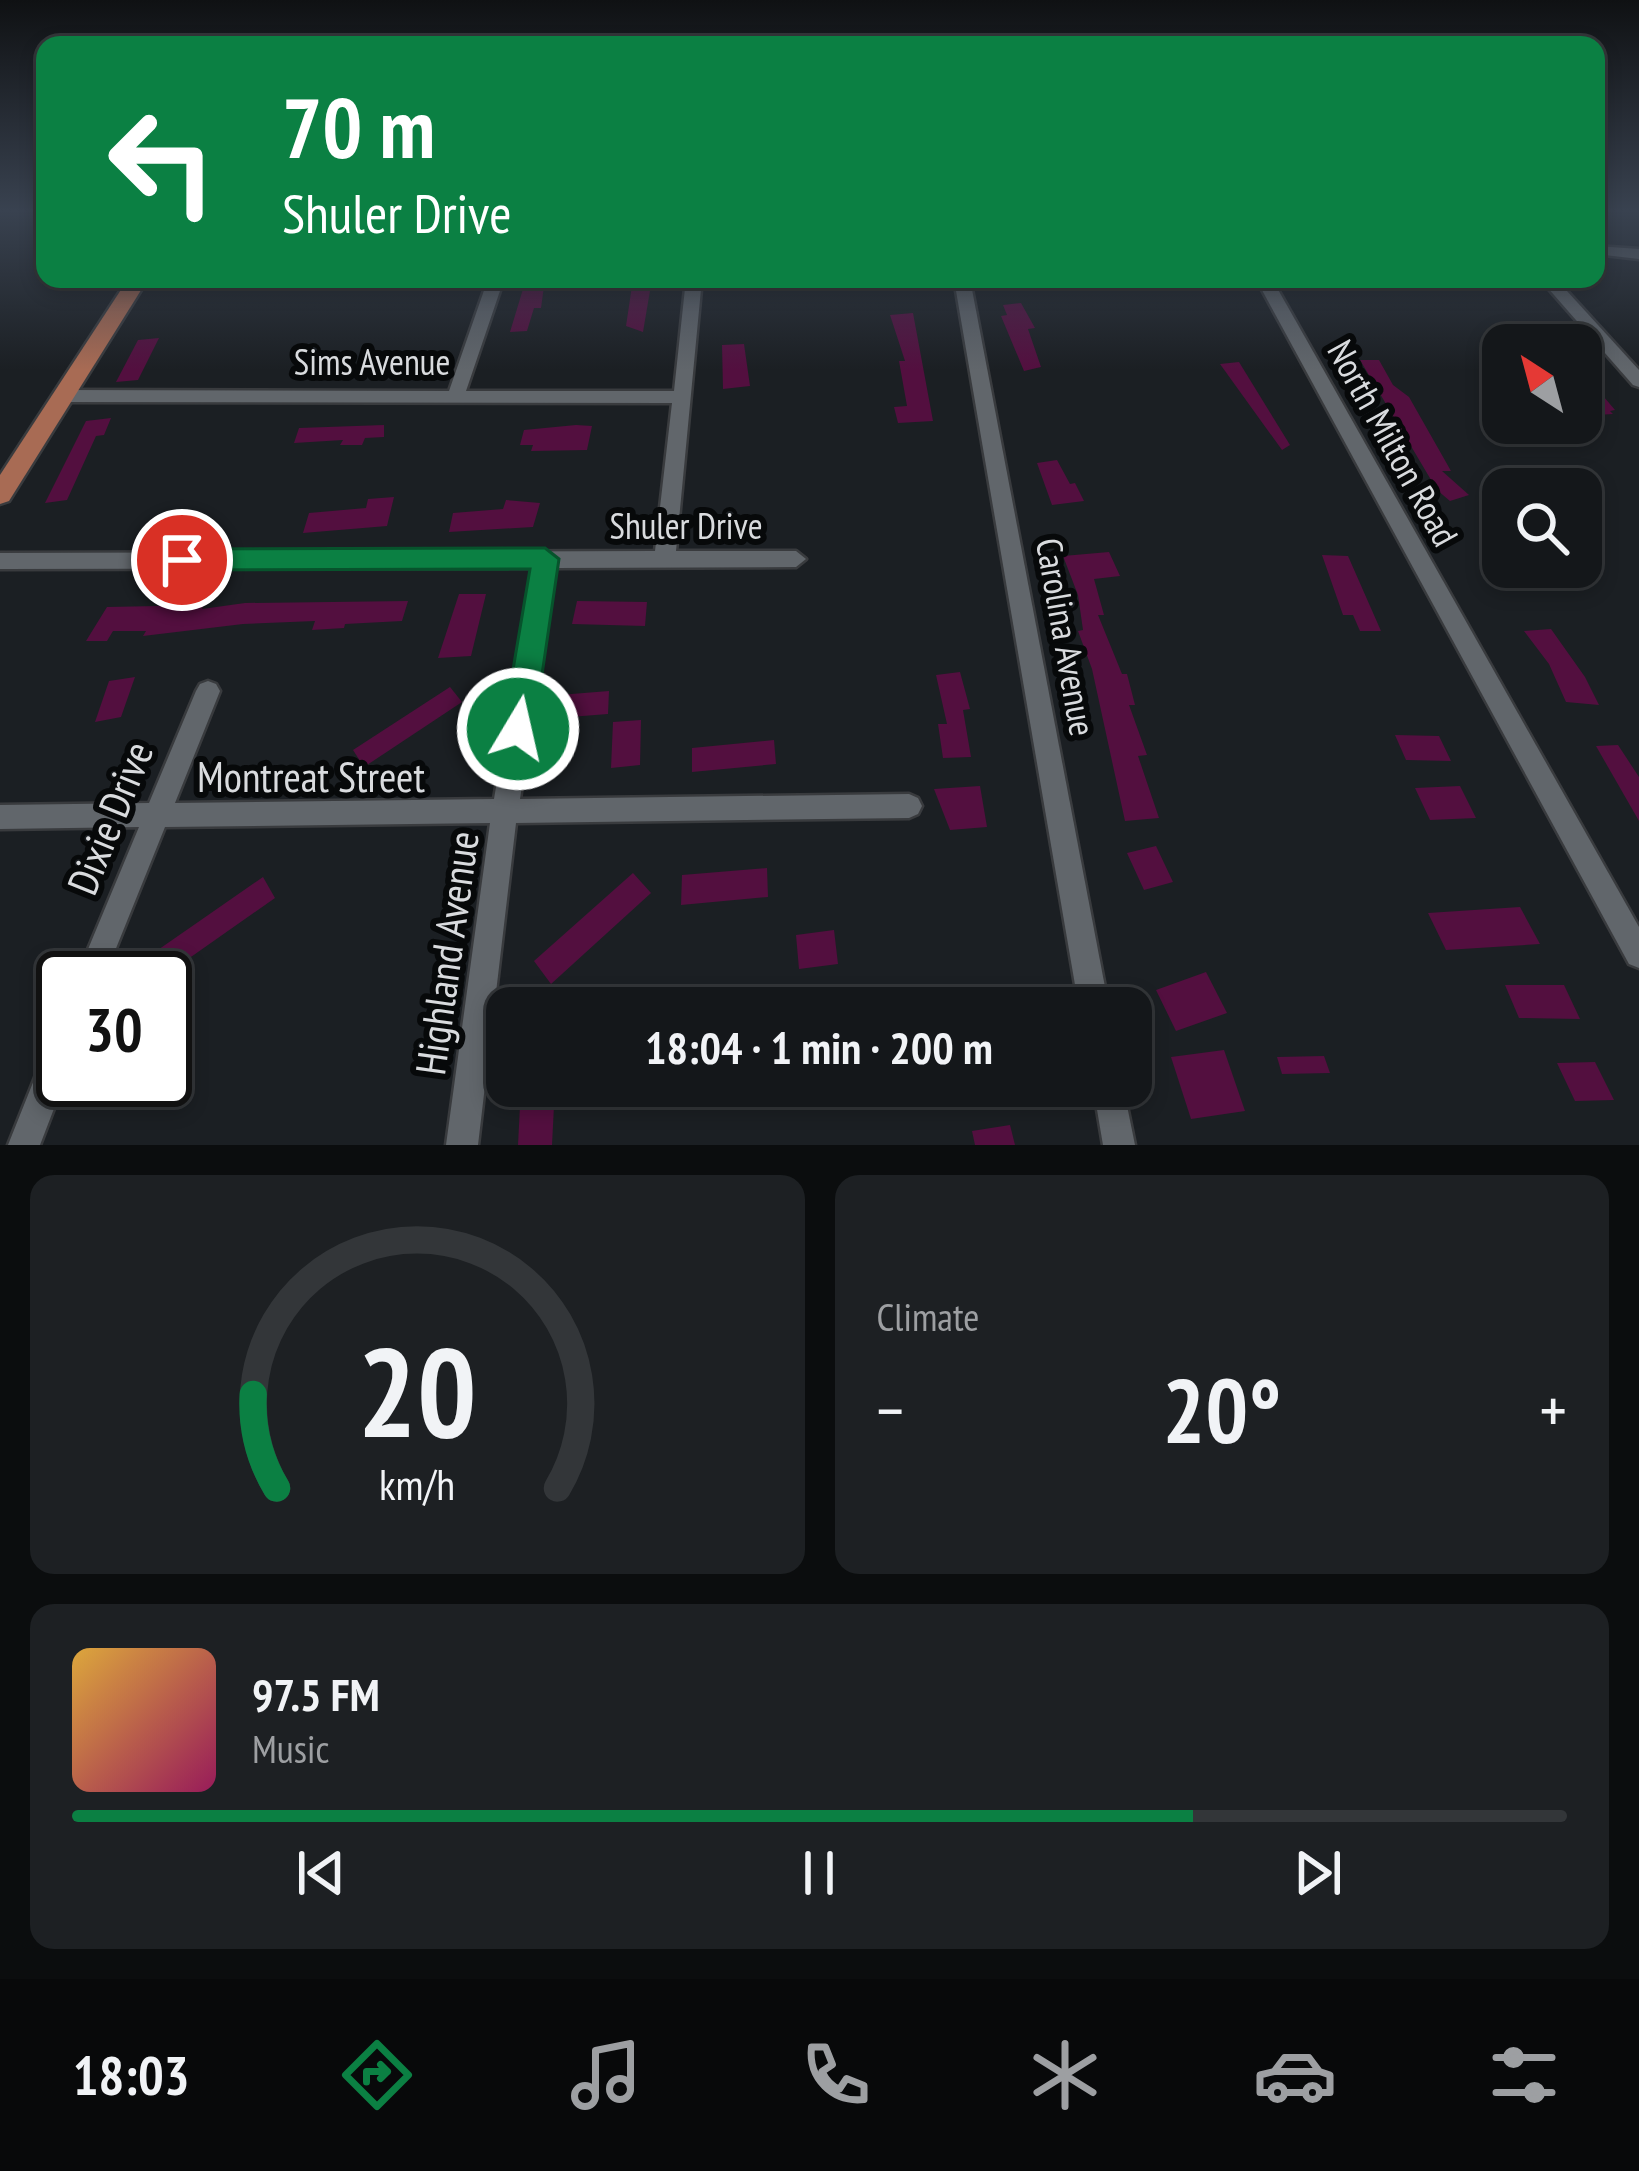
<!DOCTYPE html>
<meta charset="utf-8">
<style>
body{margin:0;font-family:"PT Sans Narrow",sans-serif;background:#1d2023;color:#f1f3f6;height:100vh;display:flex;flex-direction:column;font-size:45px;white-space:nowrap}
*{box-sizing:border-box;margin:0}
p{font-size:39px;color:#9d9fa2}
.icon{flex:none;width:66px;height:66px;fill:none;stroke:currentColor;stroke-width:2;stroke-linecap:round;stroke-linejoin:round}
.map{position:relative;height:1145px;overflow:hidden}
.drawer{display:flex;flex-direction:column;gap:30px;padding:30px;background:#0b0d0e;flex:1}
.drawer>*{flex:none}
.guide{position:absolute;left:36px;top:36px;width:1569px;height:252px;border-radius:24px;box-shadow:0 6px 18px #0003,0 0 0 3px #333639;background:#0b8043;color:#fff;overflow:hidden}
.needle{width:78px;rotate:324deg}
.tools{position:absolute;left:1482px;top:324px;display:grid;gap:24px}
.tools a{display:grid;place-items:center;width:120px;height:120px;border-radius:24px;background:#14171a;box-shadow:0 6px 18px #0003,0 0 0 3px #333639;font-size:60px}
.speed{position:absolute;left:36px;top:951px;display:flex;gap:24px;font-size:60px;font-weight:700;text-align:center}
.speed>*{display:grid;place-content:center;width:156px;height:156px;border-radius:50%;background:#14171a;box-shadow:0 6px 18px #0003,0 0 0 3px #333639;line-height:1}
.speed .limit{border:6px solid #111;border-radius:18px;background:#fff;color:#111}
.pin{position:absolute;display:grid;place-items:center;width:102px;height:102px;color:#fff;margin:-51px;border:6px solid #fff;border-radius:50%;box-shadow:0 3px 12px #0007}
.me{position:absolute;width:132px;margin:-66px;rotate:9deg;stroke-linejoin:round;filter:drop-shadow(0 0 9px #0008)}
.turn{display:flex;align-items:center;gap:42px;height:252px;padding:0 48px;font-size:54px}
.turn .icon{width:156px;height:156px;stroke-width:2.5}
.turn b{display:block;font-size:84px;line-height:102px}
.big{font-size:90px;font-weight:800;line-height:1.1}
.drawer .widget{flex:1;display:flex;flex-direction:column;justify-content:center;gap:18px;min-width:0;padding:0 42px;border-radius:24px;background:#1d2023}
.drawer .dial{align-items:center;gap:0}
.dial svg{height:312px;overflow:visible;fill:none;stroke:#333639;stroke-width:7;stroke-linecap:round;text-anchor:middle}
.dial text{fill:#f1f3f6;stroke:none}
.song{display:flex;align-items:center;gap:36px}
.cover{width:144px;height:144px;border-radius:18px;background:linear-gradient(135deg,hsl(40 70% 55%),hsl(330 70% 35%))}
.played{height:12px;border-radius:6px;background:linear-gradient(90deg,#0b8043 75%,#333639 75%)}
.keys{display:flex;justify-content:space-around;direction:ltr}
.heat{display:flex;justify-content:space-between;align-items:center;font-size:66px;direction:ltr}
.drawer .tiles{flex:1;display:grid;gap:30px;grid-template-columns:1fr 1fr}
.widget:last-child{grid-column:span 2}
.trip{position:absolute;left:486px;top:987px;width:666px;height:120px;border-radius:24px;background:#14171a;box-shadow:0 6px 18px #0003,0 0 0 3px #333639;font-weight:800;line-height:120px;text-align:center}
.tabs{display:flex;height:192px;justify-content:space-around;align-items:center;background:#08090a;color:#9d9fa2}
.tabs .icon{width:84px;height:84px}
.tabs .current{color:#0b8043}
.tabs b{font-size:54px;color:#f1f3f6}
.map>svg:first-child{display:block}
.building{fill:#530f3f}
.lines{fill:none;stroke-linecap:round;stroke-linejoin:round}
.minor-casing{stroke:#393b3e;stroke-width:5}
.major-casing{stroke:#393b3e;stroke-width:5}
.minor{fill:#61666b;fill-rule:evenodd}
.major{fill:#a86b54;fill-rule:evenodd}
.route{fill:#0b8043;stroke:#07532c;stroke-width:3}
.labels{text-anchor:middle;stroke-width:12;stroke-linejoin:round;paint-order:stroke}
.street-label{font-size:36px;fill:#d9dbde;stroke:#07090a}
.near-street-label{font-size:42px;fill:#d9dbde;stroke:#07090a}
</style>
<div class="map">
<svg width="1639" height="1145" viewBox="0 0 1639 1145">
<rect width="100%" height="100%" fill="#1b1f23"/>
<g class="building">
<polygon points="526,279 545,279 541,308 534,308 527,331 510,332"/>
<polygon points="633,279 652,279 643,332 626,326"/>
<polygon points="1021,303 1035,328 1028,329 1041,367 1024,371 1001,316 1007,315 1003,305"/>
<polygon points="913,313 933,421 898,423 894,407 907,406 899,361 905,361 890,315"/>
<polygon points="159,338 138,380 116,382 138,340"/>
<polygon points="744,344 750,386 723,389 722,345"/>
<polygon points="1360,360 1379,360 1393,385 1409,397 1451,471 1442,471 1469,495 1450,501 1437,490"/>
<polygon points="1239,362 1290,445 1282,450 1220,364"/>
<polygon points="1581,370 1615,410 1610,411 1613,414 1581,416"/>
<polygon points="111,418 104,435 96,436 67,500 45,503 86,421"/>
<polygon points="384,425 384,437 365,438 362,445 340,445 343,440 294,443 299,428"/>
<polygon points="576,425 592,426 587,450 531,451 533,445 520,445 524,430"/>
<polygon points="1057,460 1070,484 1075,483 1084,501 1052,505 1037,463"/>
<polygon points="394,497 387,526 303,533 309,513 366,508 368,499"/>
<polygon points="506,500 540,503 533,527 449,532 453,513 503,509"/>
<polygon points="1109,552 1120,576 1094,579 1104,615 1098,615 1122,674 1127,674 1135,705 1129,705 1147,755 1138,756 1159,818 1125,821 1092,669 1078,631 1083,630 1078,595 1063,556"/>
<polygon points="1322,555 1348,556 1381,631 1360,631 1353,615 1343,615"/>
<polygon points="196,592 190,605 204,604 202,609 245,603 408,601 402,621 345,624 344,628 312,630 315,621 243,624 143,636 146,631 113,631 107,641 86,641 107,607 158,606 174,603 178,593"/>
<polygon points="459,594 486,594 471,656 438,658"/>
<polygon points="577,601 647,602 645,626 572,624"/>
<polygon points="1551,629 1585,677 1599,705 1566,702 1549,664 1524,631"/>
<polygon points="960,672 970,709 963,710 971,757 943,758 938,724 947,724 936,675"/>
<polygon points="135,677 121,717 95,722 109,681"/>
<polygon points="450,687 462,702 364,767 353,750"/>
<polygon points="609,691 608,714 557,718 559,695"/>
<polygon points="641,720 640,765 611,768 613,722"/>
<polygon points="1395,735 1439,736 1451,761 1406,760"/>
<polygon points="774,740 776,764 692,772 692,748"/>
<polygon points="1618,745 1639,777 1639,821 1596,746"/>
<polygon points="980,786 987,827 950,830 934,789"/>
<polygon points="1460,786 1476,818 1430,820 1415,788"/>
<polygon points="1156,846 1173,882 1144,890 1127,853"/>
<polygon points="767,868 768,897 681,905 682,875"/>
<polygon points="633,873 651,893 551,984 534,961"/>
<polygon points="263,877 275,898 161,978 150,978 142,961"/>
<polygon points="1520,907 1540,944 1446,950 1428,913"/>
<polygon points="834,930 838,964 799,969 796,935"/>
<polygon points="1206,972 1227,1013 1176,1031 1156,990"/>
<polygon points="1505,985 1564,985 1580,1019 1519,1018"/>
<polygon points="1224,1050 1245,1111 1191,1119 1171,1057"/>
<polygon points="1324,1056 1330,1073 1282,1074 1277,1057"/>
<polygon points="1595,1062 1614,1100 1575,1101 1557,1063"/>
<polygon points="521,1086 555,1086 552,1145 518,1145"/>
<polygon points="1010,1125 1015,1145 975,1145 972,1131"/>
</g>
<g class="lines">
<defs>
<g id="minor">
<polygon points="1596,246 1639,249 1639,259 1596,254"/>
<polygon points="488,279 504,279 466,391 674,391 686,279 702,279 676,551 796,551 806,559 796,567 554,568 520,799 909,794 918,798 922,806 918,814 909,818 516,823 478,1145 446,1145 490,823 165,827 104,978 76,978 139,827 0,829 0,805 149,803 196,691 200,684 208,681 216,684 220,691 175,803 494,799 533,568 0,569 0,553 655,551 672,403 63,402 54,396 63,390 449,391"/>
<polygon points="954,279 970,279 1109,1008 1079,1008"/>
<polygon points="1256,279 1272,279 1639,927 1639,968 1629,964"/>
<polygon points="1540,279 1556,279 1639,370 1639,387 1633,385"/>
<polygon points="63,1031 65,1080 40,1145 8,1145 52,1035"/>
<polygon points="1093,1086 1123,1086 1135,1145 1103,1145"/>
</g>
<polygon id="major" points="128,279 148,279 9,501 0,504 0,475"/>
</defs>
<use href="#minor" class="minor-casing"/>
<use href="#major" class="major-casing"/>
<use href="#minor" class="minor"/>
<use href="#major" class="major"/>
</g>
<linearGradient id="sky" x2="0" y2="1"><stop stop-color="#0f1113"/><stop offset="0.57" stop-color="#394250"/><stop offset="1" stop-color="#394250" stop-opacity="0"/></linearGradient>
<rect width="1639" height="370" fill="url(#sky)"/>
<polygon class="route" points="545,548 559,559 534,729 529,739 518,743 507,739 503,729 530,569 182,570 168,560 182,549"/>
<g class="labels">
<g class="street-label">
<text x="372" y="375">Sims Avenue</text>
<text transform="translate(1393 443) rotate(61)" y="13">North Milton Road</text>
<text x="686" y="539">Shuler Drive</text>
<text transform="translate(1066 637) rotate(80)" y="13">Carolina Avenue</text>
</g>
<g class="near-street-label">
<text x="311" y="792">Montreat Street</text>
<text transform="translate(110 818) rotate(-68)" y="15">Dixie Drive</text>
<text transform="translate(447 953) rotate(-82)" y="15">Highland Avenue</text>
</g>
</g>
</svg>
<div class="tools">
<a><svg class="needle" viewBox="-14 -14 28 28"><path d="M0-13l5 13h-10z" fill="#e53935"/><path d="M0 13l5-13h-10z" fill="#9d9fa2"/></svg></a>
<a><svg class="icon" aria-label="search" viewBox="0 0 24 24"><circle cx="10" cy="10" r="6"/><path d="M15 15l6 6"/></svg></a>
</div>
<div class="speed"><div class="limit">30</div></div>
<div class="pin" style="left:182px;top:560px;background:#d93025"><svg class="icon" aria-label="arrive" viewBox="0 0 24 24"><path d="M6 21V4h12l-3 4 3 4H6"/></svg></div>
<svg class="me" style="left:518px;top:729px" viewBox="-20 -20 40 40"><circle r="17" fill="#0b8043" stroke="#fff" stroke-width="3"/><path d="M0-11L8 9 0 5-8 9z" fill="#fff"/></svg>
<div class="trip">18:04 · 1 min · 200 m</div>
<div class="guide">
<div class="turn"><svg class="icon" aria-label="left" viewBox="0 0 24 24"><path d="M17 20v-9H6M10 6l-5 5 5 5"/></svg><div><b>70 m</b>Shuler Drive</div></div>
</div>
</div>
<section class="drawer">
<div class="tiles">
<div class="widget dial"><svg viewBox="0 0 100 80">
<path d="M14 69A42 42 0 1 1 86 69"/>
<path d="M14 69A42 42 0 0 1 8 45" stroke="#0b8043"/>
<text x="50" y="56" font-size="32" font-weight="700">20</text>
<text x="50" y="72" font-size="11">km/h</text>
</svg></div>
<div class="widget"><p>Climate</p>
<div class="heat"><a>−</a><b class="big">20°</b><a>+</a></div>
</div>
<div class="widget">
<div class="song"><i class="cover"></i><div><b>97.5 FM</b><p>Music</p></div></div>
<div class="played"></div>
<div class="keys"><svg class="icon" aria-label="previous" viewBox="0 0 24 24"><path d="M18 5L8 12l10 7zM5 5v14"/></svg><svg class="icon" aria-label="pause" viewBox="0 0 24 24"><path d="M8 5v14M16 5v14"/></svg><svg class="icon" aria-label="next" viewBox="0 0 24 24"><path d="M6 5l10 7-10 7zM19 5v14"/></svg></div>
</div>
</div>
</section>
<nav class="tabs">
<b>18:03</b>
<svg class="icon current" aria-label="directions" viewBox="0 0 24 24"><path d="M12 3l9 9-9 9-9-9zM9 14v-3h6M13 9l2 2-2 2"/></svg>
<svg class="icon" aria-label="music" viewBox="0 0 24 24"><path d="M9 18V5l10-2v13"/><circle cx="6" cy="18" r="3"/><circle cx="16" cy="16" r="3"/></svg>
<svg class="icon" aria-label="phone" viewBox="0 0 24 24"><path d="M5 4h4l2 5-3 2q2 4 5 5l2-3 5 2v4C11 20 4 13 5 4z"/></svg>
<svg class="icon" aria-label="climate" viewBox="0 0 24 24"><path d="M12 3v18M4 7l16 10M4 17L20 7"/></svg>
<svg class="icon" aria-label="car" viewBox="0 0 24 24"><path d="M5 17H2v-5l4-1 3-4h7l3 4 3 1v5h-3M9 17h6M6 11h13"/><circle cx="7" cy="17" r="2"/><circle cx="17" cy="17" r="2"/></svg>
<svg class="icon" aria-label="filters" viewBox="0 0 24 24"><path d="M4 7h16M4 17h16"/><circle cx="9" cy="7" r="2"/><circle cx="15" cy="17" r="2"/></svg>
</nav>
